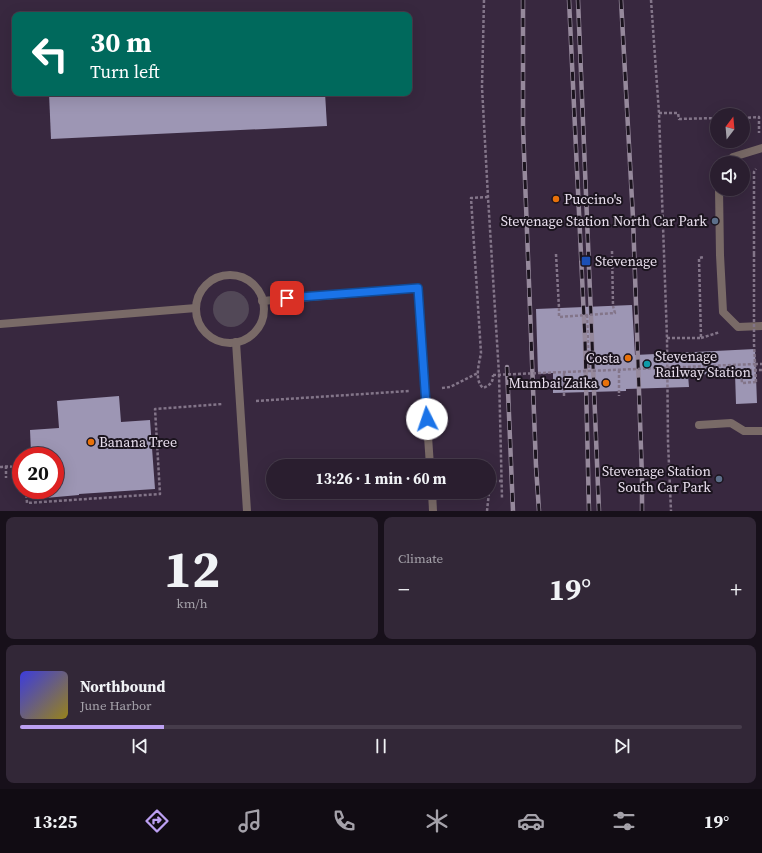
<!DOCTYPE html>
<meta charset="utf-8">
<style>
body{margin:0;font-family:"Source Serif 4",serif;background:#322737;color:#f1f3f6;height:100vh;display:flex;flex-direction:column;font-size:15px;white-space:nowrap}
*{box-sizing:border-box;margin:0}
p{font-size:13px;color:#a5a2aa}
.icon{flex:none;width:22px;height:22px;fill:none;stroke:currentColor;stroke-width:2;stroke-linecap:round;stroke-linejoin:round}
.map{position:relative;height:511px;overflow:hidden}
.sheet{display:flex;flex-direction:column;gap:6px;padding:6px;background:#17101a;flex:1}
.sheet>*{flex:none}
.hud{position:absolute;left:12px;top:12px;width:400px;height:84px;border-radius:8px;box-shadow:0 4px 16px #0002,0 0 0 1px #463c4b;background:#00695c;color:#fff;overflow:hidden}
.needle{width:26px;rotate:16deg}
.tools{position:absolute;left:710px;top:108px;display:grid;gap:8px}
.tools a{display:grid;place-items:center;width:40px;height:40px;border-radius:50%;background:#2a1e2f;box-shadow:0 4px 16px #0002,0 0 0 1px #463c4b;font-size:20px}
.speed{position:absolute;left:12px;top:447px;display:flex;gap:8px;font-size:20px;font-weight:700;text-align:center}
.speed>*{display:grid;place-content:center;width:52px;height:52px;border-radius:50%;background:#2a1e2f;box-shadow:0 4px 16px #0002,0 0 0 1px #463c4b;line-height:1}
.speed .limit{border:6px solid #d22;background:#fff;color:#111}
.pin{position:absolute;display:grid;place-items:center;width:34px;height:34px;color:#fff;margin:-17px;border-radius:8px;box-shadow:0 2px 6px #0006}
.me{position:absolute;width:44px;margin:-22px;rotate:356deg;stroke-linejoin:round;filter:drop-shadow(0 0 3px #0008)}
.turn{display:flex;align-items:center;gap:14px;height:84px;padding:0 12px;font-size:18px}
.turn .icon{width:52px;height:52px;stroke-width:2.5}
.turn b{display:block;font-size:28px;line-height:34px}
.big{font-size:30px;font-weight:700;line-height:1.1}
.sheet .tile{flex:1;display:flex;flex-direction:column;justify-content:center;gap:6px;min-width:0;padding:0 14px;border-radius:8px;background:#322737}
.sheet .dial{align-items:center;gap:0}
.dial b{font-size:52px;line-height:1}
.song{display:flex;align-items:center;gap:12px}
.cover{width:48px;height:48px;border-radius:6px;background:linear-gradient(135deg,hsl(240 70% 55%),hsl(50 70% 35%))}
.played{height:4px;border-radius:2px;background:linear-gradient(90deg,#bca0f2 20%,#463c4b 20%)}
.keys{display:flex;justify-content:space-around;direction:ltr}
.heat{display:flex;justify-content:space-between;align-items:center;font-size:22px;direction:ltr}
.sheet .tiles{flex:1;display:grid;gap:6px;grid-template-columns:1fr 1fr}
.tile:last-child{grid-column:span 2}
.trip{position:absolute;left:266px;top:459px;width:230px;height:40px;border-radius:20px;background:#2a1e2f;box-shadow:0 4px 16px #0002,0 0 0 1px #463c4b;font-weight:700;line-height:40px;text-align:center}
.menu{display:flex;height:64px;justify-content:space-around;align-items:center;background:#110c13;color:#a5a2aa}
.menu .icon{width:28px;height:28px}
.menu .active{color:#bca0f2}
.menu b{font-size:18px;color:#f1f3f6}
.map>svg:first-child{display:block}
.green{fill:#524857}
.building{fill:#9d96b4}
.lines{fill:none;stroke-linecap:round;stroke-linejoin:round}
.path{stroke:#837589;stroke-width:2.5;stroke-dasharray:3 2;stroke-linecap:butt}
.service{stroke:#796a67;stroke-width:8}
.rail-casing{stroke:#96899c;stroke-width:4.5}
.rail{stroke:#1b141e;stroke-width:3;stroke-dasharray:9;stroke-linecap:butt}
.path-bridge{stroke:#837589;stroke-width:2.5;stroke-dasharray:3 2;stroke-linecap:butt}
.route-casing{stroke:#114b97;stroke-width:10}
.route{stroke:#1a73e8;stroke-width:7}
.food-dot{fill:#e8710a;stroke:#1b141e;stroke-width:1.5}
.service-dot{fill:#5c6f8a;stroke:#1b141e;stroke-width:1.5}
.transit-dot{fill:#1a4fb4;stroke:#1b141e;stroke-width:1.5}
.culture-dot{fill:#0f9aa8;stroke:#1b141e;stroke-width:1.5}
.labels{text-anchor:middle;stroke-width:4;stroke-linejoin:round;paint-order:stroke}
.poi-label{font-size:14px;fill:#e9dfee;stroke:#1b141e;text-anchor:start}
</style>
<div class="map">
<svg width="762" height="511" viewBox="0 0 762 511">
<rect width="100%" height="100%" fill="#38283f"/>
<circle class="green" cx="231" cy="309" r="18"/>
<g class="building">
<polygon points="49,93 325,93 327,126 51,139"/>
<polygon points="632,305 635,355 755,349 757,403 736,404 735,373 688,375 689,387 626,389 626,391 553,393 553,373 538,374 536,309"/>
<polygon points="119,396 121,422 150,420 155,489 79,494 79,495 34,499 34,490 55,490 55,456 29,456 31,453 30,430 59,428 57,401"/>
</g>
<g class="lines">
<g class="path">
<polyline points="484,0 482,87 488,197 499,374 502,498"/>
<polyline points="651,0 659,113 667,338 668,442 671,511"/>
<polyline points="659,113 678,113 679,119 717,118"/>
<polyline points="743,118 759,117 759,133"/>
<path d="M 488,197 L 471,198 L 481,353 C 479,364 474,380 483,388 C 490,385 493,383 493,375"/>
<polyline points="612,251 613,306"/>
<polyline points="556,254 559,308"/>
<polyline points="754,254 754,172 756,169"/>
<polyline points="587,315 589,371"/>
<polyline points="667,338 701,338 699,258 704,257"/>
<polyline points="701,338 720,332"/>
<polyline points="755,364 762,364"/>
<polyline points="619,370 619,396"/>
<polyline points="756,382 742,383 741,370 762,370"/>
<polyline points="442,388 450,387 478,373"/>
<polyline points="564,396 564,372"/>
<polyline points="256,401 409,391"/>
<polyline points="6,466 6,478"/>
<path d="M 0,467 C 8,466 15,466 21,471"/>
<polyline points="26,490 27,503 160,494 155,409 223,404"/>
<polyline points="489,492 490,481 502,481"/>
<polyline points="487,511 489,492"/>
</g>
<g class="service">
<polyline points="726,163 733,157 762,148"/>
<polyline points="719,189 720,255 723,312 738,327 762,326"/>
<circle cx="230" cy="309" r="34"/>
<polyline points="262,301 418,288 430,466"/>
<polyline points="0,324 196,308"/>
<polyline points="236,342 247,511"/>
<polyline points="699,425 731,423 744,431 762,431"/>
<polyline points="432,492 433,511"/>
</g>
<defs>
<g id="rail">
<polyline points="523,0 523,127 536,466 539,511"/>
<polyline points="569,0 585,340 589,511"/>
<polyline points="578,0 599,511"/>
<polyline points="621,0 633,218 642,477 642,511"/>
<polyline points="507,367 513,511"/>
</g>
</defs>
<use href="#rail" class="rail-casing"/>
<use href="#rail" class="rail"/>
<g class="path-bridge">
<polyline points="754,254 754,344 756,382"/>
<polyline points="559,308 559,317 615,313 613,306"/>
<polyline points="493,375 755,364"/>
</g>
</g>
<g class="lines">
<defs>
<polyline id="route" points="287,298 418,288 427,419"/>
</defs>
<use href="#route" class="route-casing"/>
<use href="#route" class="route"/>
</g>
<g class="food-dot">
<circle cx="556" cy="199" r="4"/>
<circle cx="628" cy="358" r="4"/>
<circle cx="606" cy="383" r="4"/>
<circle cx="91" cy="442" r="4"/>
</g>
<g class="service-dot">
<circle cx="715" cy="221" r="4"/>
<circle cx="719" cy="479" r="4"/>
</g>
<rect class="transit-dot" x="581" y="256" width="10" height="10" rx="2"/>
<circle class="culture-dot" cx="647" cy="364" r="4"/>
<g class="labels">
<g class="poi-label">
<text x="564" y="204">Puccino's</text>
<text x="707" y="226" text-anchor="end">Stevenage Station North Car Park</text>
<text x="595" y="266">Stevenage</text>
<text x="655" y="361">Stevenage<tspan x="655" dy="16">Railway Station</tspan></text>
<text x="620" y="363" text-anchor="end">Costa</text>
<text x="598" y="388" text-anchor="end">Mumbai Zaika</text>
<text x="99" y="447">Banana Tree</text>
<text x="711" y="476" text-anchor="end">Stevenage Station<tspan x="711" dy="16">South Car Park</tspan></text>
</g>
</g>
</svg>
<div class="tools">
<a><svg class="needle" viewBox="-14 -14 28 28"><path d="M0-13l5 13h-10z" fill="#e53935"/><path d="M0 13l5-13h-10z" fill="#a5a2aa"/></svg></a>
<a><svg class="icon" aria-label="sound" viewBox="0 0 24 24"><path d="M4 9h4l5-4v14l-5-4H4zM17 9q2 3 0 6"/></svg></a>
</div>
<div class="speed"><div class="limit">20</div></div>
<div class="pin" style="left:287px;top:298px;background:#d93025"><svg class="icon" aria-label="arrive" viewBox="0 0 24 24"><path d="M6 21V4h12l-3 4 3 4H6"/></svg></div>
<svg class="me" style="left:427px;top:419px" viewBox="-20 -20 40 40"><circle r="19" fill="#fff"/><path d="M0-13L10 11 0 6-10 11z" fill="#1a73e8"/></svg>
<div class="trip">13:26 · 1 min · 60 m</div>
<div class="hud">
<div class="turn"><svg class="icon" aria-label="left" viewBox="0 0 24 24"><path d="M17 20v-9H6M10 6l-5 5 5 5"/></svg><div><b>30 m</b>Turn left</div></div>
</div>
</div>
<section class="sheet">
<div class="tiles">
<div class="tile dial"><b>12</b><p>km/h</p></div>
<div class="tile"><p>Climate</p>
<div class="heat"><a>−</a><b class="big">19°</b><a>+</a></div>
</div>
<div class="tile">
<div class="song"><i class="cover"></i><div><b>Northbound</b><p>June Harbor</p></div></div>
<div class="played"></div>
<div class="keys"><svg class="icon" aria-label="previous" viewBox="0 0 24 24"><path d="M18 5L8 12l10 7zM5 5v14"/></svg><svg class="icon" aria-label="pause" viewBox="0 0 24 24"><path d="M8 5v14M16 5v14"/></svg><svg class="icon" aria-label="next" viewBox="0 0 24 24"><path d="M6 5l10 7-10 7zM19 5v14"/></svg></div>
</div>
</div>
</section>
<nav class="menu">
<b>13:25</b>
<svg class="icon active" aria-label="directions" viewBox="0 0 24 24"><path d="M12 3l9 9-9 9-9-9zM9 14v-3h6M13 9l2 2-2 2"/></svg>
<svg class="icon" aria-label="music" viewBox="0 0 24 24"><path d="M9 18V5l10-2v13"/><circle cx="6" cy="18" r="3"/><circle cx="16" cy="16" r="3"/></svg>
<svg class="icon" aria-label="phone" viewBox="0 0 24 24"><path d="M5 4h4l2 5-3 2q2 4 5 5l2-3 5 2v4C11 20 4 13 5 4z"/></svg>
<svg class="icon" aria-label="climate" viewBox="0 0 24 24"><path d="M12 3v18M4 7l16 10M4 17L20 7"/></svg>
<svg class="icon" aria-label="car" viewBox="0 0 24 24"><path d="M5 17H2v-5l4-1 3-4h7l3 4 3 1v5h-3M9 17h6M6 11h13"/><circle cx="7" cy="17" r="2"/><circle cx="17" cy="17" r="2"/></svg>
<svg class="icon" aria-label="filters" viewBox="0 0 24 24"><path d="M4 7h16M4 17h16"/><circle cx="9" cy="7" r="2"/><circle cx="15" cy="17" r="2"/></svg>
<b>19°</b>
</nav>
